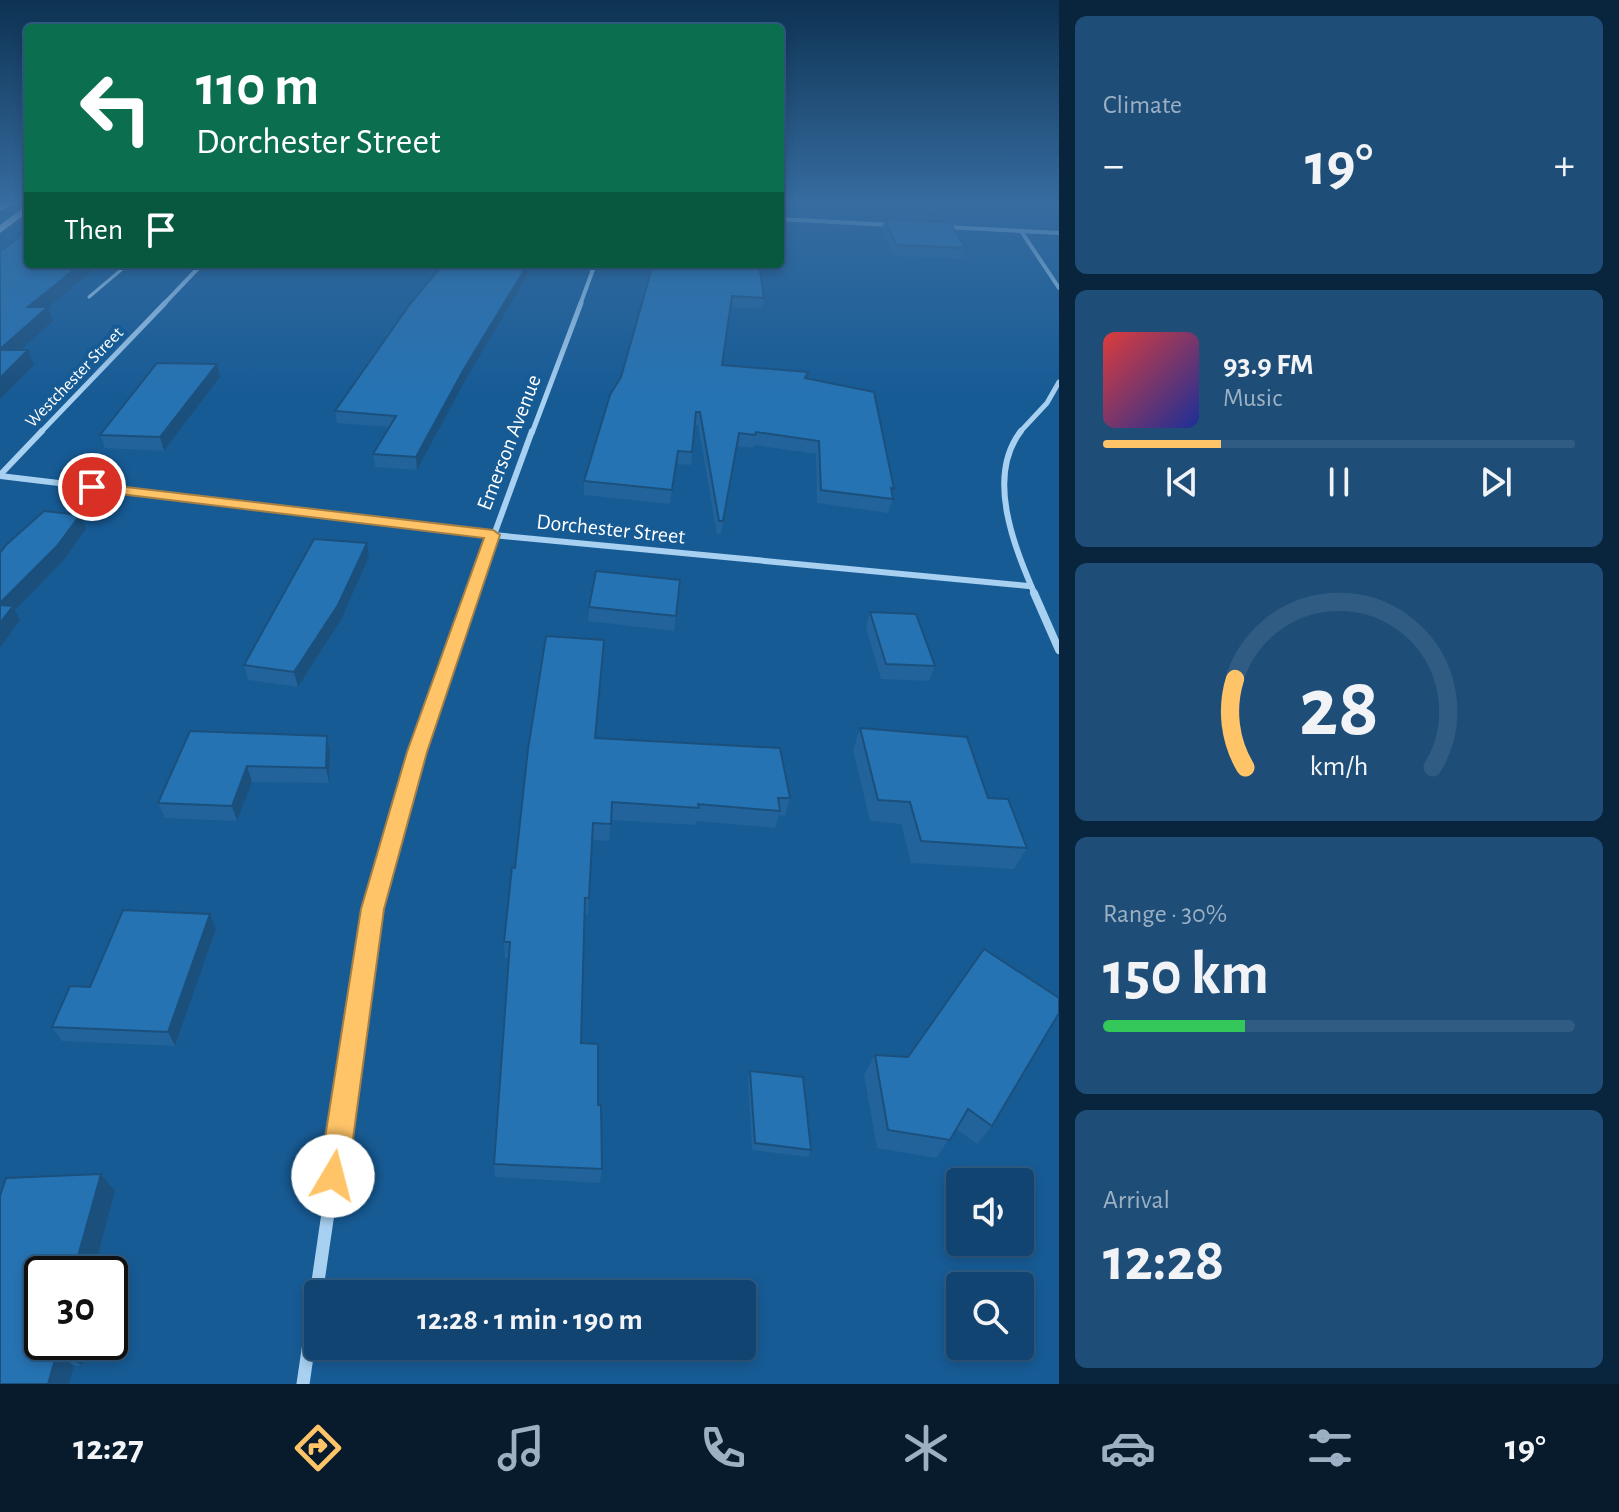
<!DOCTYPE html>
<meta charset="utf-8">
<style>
body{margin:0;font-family:"Alegreya Sans",sans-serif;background:#1e4e78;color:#f1f3f6;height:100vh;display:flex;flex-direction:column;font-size:30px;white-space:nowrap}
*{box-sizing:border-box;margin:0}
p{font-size:26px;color:#9cb0c3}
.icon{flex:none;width:44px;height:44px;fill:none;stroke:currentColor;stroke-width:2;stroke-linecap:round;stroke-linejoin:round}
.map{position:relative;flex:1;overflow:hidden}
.side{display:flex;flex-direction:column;gap:16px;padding:16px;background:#09253e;width:560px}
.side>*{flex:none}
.guide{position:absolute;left:24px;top:24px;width:760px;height:244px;border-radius:8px;box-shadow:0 4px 12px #0003,0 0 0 2px #305c83;background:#0b6e4f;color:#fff;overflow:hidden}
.controls{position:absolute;left:946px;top:1168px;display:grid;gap:16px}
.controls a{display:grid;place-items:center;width:88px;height:88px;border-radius:8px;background:#114470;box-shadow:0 4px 12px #0003,0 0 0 2px #305c83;font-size:40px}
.speed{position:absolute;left:24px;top:1256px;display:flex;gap:16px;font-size:40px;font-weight:700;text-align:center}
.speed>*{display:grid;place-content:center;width:104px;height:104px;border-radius:50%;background:#114470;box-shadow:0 4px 12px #0003,0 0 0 2px #305c83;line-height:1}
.speed .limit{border:4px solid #111;border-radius:12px;background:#fff;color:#111}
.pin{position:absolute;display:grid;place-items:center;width:68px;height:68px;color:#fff;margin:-34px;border:4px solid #fff;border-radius:50%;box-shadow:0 2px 8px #0007}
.me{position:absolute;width:88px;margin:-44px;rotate:8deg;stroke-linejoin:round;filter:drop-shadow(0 0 6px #0008)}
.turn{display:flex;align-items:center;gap:28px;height:168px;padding:0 40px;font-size:36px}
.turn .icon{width:104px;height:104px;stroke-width:2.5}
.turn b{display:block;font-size:56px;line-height:68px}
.then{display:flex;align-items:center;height:76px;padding:0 40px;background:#0003;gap:16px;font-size:30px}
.big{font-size:60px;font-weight:700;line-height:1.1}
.side .card{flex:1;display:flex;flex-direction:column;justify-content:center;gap:12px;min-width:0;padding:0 28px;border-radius:12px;background:#1e4e78}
.side .dial{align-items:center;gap:0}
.dial svg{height:208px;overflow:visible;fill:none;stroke:#305c83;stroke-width:7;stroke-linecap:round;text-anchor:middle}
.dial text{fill:#f1f3f6;stroke:none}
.song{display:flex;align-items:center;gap:24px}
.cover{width:96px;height:96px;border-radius:12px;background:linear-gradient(135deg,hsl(0 70% 55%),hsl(230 70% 35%))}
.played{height:8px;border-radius:4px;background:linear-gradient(90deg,#ffc468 25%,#305c83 25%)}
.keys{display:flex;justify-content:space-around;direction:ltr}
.heat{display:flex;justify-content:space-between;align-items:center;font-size:44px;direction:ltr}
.charge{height:12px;border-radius:6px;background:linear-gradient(90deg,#34c759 30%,#305c83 0)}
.trip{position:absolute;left:304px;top:1280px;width:452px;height:80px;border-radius:8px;background:#114470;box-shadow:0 4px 12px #0003,0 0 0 2px #305c83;font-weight:700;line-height:80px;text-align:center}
.tab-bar{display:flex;height:128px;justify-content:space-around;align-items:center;background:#071b2d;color:#9cb0c3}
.tab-bar .icon{width:56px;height:56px}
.tab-bar .active{color:#ffc468}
.tab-bar b{font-size:36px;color:#f1f3f6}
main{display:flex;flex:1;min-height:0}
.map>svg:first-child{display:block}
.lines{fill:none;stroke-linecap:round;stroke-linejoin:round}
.service{stroke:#a8d0f1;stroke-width:3}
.minor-far5{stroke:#a8d0f1;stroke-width:4}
.minor-far4{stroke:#a8d0f1;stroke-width:5}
.minor-far3{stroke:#a8d0f1;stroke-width:6}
.minor-far2{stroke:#a8d0f1;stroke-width:8}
.minor-far1{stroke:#a8d0f1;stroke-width:10}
.minor{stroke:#a8d0f1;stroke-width:13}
.primary{fill:#f2f8ff;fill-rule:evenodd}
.wall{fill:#21639a}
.shaded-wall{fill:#1b507d}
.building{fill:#2673b3;stroke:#1b507d;stroke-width:2}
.route{fill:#ffc468;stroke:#a67f44;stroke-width:2}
.labels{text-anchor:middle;stroke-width:8;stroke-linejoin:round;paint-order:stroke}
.far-street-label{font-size:18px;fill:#fff;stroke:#175b95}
.street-label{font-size:22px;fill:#fff;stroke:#175b95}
</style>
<main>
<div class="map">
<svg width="1059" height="1384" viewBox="0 0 1059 1384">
<rect width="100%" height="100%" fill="#175b95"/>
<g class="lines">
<polyline class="service" points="89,297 128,264"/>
<g class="minor-far5">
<polyline points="780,219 891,225"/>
<polyline points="945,227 1059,233"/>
<polyline points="1021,231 1059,288"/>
<polyline points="163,305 202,264"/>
<polyline points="580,305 595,264"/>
</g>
<g class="minor-far4">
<polyline points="40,433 165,303"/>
<polyline points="532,433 581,303"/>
<polyline points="1019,433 1047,403 1059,382"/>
</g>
<g class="minor-far3">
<path d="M 1021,431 C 985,477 1015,548 1035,595"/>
<polyline points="0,475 42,431"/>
<polyline points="0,476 493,535 1028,586"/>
<polyline points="472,595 532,431"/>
</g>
<g class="minor-far2">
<polyline points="1034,593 1059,650"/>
<polyline points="403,799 473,593"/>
</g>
<polyline class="minor-far1" points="350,1058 372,909 404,797"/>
<polyline class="minor" points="303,1384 351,1056"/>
<g class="primary">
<polygon points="4,202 15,202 0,211 0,204"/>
<polygon points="28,204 28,212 0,233 0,225"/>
</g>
</g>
<g class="wall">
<polygon points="872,202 939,202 944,212 942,222 965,248 962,259 893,256 882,229 885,219 878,219"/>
<polygon points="653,264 764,298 762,309 730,307 722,365 807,379 894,489 892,495 893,499 888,513 817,503 816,454 754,445 753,448 737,446 721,534 717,534 698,425 695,425 691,465 676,464 670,504 584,495 584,481 621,377"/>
<polygon points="532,268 465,381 417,470 375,467 373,454 389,427 337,423 335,411"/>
<polygon points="220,377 164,451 105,448 100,435"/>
<polygon points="369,557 341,620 298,687 248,680 244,665"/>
<polygon points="680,580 674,631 588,621 589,607"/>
<polygon points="870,612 935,666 929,681 881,679 866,627"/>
<polygon points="860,728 988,798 1027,848 1014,869 911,863 901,824 870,821 853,750"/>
<polygon points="190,731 327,736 330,751 329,783 252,782 237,821 165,818 158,803"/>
<polygon points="596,738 790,798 785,816 779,815 775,828 696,821 696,825 611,820 609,841 592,840 588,914 584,914 581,1043 598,1105 602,1169 600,1183 495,1177 494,1164 509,958 505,958 504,942 515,868"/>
<polygon points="216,929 175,1046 62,1041 52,1027 90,987"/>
<polygon points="875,1055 908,1057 992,1126 977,1144 956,1129 936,1158 877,1148 864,1075"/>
<polygon points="750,1071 811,1150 808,1157 752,1150 748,1078"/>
<polygon points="101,1174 115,1191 93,1274 42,1274 42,1342 89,1342 82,1366 74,1366 69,1384 0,1384 0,1196 6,1178"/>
</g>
<g class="shaded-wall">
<polygon points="81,264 100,264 48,308 53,321 5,364 0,349 28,307"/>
<polygon points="528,264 532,264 532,268 465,381 417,470 416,457 464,369"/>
<polygon points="28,350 34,365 0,399 0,378"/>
<polygon points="217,364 220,377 164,451 160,437"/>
<polygon points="80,515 86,529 63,561 15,610 20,620 0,648 0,603"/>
<polygon points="367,543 369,557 341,620 298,687 294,672"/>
<polygon points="327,736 330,751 329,783 326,768"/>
<polygon points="247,766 252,782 237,821 232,806"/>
<polygon points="210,914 216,929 175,1046 168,1032"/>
<polygon points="101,1174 115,1191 93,1274 73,1274"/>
<polygon points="68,1342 89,1342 82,1366 65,1353"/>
<polygon points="57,1353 74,1366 69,1384 48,1384"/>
</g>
<g class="building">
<polygon points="878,202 939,202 944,212 881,209"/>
<polygon points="885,219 950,222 965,248 896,245"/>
<polygon points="28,225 28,264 81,264 28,307 48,307 0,349 0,251 26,233 17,233"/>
<polygon points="443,264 528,264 464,369 416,457 373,454 396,416 335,411 410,304"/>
<polygon points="653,264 759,264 764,298 732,296 722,365 808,372 805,378 874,392 894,489 891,488 893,499 821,490 819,441 756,432 755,435 739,433 723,521 719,521 700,412 696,412 692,452 678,451 672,490 584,481 610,395 621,377"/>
<polygon points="0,350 28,350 0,378"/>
<polygon points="157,363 217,364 160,437 100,435"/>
<polygon points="44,511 80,515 57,546 0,603 0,553 6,545"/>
<polygon points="314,539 367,543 338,605 294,672 244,665"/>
<polygon points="596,571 680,580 676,616 589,607"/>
<polygon points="0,605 13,606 0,623"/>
<polygon points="870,612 916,614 935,666 886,664"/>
<polygon points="546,636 604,640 595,738 780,748 790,798 778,798 780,811 698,804 699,808 612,802 611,824 593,823 589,898 585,898 581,1043 598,1044 598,1105 601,1105 602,1169 494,1164 510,942 504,942 512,867 515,868 528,749"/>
<polygon points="860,728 967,737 988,798 1008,799 1027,848 921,841 910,802 878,800"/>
<polygon points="190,731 327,736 326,768 247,766 232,806 158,803"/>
<polygon points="123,910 210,914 168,1032 52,1027 70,986 90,987"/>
<polygon points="984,949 1059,998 1059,1013 992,1126 968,1109 950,1140 888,1130 875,1055 908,1057"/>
<polygon points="750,1071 803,1077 811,1150 755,1143"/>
<polygon points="101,1174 73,1274 42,1274 42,1342 68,1342 65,1353 57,1353 48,1384 0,1384 0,1196 6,1178"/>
</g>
<linearGradient id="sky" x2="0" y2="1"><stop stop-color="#0d3252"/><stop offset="0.51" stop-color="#366ca0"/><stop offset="1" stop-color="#366ca0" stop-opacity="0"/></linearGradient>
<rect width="1059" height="396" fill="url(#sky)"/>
<polygon class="route" points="92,483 493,530 500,535 427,752 384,909 348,1176 343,1186 333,1190 323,1186 319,1176 361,909 407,752 484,538 87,490 87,484"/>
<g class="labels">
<g class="far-street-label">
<text transform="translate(74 377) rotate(-46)" y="6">Westchester Street</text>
</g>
<g class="street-label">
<text transform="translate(508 442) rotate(-69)" y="8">Emerson Avenue</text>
<text transform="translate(611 528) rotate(6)" y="8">Dorchester Street</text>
</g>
</g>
</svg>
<div class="controls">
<a><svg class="icon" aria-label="sound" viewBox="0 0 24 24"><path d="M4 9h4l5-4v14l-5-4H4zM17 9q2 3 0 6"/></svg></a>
<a><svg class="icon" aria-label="search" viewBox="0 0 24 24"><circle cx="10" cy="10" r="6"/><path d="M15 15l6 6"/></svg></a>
</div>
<div class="speed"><div class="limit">30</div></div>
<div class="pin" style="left:92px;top:487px;background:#d93025"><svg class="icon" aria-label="arrive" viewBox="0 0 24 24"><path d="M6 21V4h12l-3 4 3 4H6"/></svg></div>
<svg class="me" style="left:333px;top:1176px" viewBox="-20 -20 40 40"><circle r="19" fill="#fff"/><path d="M0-13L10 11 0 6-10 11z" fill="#ffc468"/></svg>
<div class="trip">12:28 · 1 min · 190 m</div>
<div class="guide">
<div class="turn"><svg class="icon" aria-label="left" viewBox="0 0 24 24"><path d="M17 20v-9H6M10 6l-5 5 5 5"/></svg><div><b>110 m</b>Dorchester Street</div></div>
<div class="then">Then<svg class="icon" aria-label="arrive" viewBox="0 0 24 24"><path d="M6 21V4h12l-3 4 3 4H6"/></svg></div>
</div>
</div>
<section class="side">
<div class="card"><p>Climate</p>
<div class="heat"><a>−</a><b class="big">19°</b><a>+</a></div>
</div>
<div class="card">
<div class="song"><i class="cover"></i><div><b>93.9 FM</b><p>Music</p></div></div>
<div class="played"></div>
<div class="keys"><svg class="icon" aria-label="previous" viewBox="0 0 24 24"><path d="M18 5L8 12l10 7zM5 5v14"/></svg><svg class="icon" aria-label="pause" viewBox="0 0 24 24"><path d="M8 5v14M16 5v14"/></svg><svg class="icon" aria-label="next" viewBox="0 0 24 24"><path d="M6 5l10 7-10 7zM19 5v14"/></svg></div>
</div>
<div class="card dial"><svg viewBox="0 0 100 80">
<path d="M14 69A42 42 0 1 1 86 69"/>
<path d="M14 69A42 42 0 0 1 10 35" stroke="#ffc468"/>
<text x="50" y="56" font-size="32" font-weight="700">28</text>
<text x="50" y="72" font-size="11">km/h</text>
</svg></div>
<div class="card"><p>Range · 30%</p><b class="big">150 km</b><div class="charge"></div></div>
<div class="card"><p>Arrival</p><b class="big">12:28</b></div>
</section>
</main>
<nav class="tab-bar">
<b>12:27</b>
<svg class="icon active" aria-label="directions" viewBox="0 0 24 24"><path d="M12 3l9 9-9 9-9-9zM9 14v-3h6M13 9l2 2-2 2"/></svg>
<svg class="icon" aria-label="music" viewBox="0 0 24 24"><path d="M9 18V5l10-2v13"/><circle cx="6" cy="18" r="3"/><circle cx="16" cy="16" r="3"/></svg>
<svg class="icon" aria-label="phone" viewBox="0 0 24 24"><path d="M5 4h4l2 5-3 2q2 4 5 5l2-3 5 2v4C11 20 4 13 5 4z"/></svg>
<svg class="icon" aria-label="climate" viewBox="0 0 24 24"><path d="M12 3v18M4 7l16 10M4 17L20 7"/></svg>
<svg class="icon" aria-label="car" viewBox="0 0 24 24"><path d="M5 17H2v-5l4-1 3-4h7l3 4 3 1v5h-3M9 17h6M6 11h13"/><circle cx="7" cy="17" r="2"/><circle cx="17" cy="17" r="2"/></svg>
<svg class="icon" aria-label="filters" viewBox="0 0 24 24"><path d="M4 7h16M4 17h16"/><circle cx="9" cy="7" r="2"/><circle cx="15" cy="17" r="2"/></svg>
<b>19°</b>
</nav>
